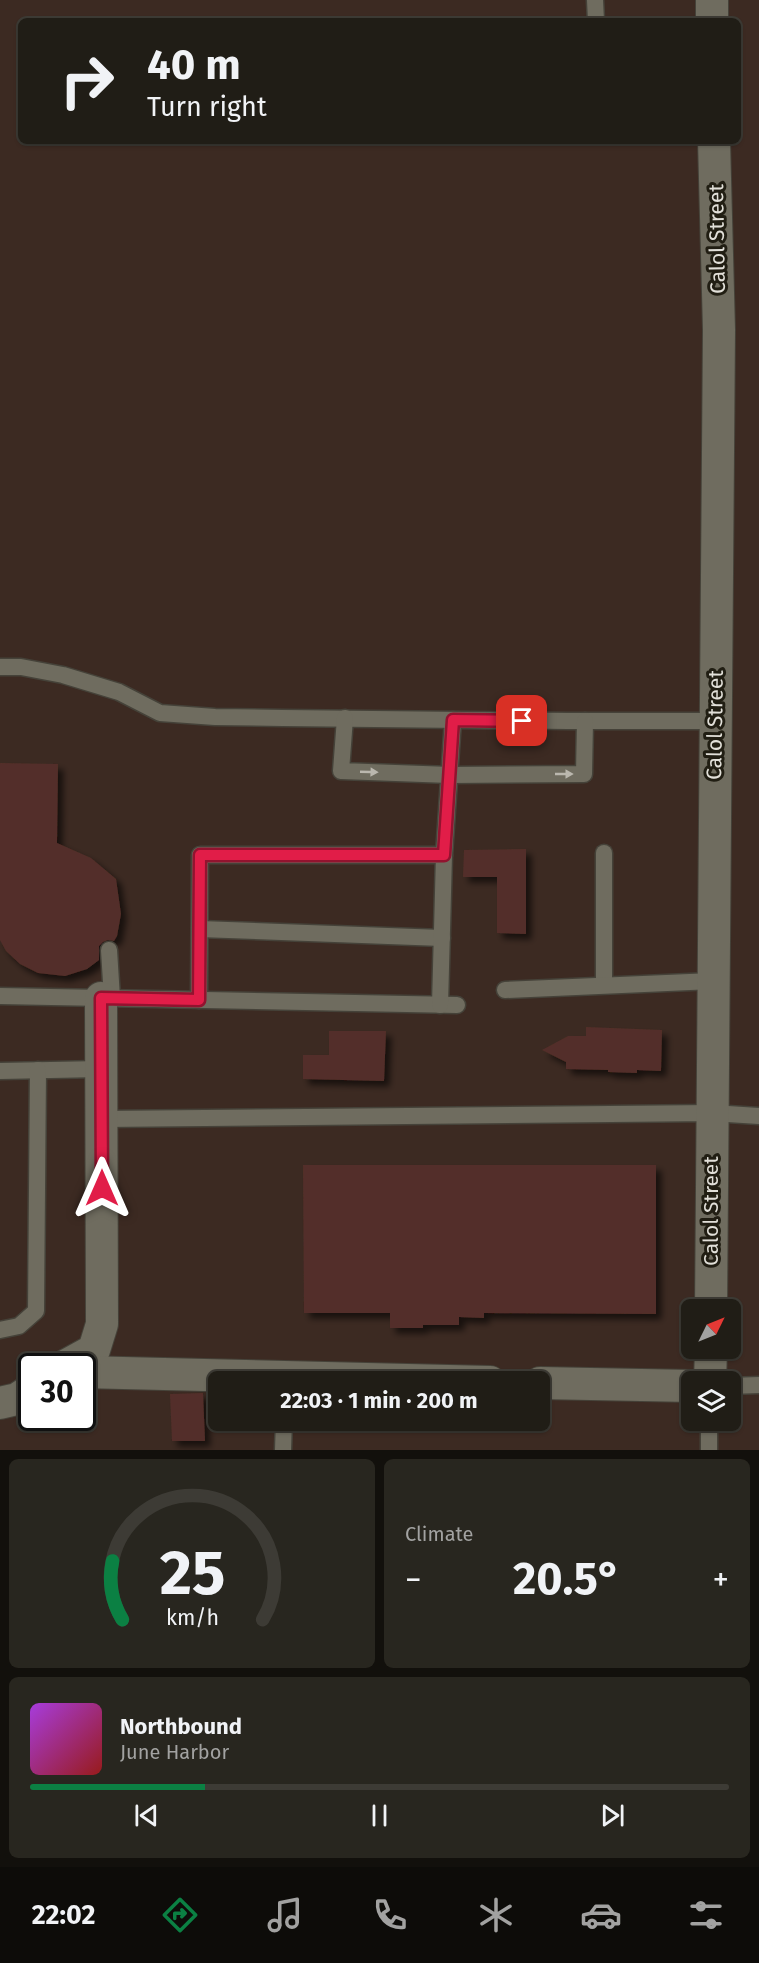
<!DOCTYPE html>
<meta charset="utf-8">
<style>
body{margin:0;font-family:"Fira Sans",sans-serif;background:#28261f;color:#f1f3f6;height:100vh;display:flex;flex-direction:column;font-size:22px;white-space:nowrap}
*{box-sizing:border-box;margin:0}
p{font-size:20px;color:#a2a2a1}
.icon{flex:none;width:33px;height:33px;fill:none;stroke:currentColor;stroke-width:2;stroke-linecap:round;stroke-linejoin:round}
.map{position:relative;height:1450px;overflow:hidden}
.panel{display:flex;flex-direction:column;gap:9px;padding:9px;background:#12100c;flex:1}
.panel>*{flex:none}
.hud{position:absolute;left:18px;top:18px;width:723px;height:126px;border-radius:9px;box-shadow:0 2px 4px #0004,0 0 0 2px #3d3b35;background:#201d16;color:#f1f3f6;overflow:hidden}
.needle{width:39px;rotate:47deg}
.tools{position:absolute;left:681px;top:1299px;display:grid;gap:12px}
.tools a{display:grid;place-items:center;width:60px;height:60px;border-radius:9px;background:#201d16;box-shadow:0 2px 4px #0004,0 0 0 2px #3d3b35;font-size:30px}
.speed{position:absolute;left:18px;top:1353px;display:flex;gap:12px;font-size:30px;font-weight:700;text-align:center}
.speed>*{display:grid;place-content:center;width:78px;height:78px;border-radius:50%;background:#201d16;box-shadow:0 2px 4px #0004,0 0 0 2px #3d3b35;line-height:1}
.speed .limit{border:3px solid #111;border-radius:9px;background:#fff;color:#111}
.pin{position:absolute;display:grid;place-items:center;width:51px;height:51px;color:#fff;margin:-26px;border-radius:12px;box-shadow:0 3px 9px #0006}
.me{position:absolute;width:66px;margin:-33px;rotate:0deg;stroke-linejoin:round;filter:drop-shadow(0 0 4px #0008)}
.turn{display:flex;align-items:center;gap:21px;height:126px;padding:0 30px;font-size:27px}
.turn .icon{width:78px;height:78px;stroke-width:2.5}
.turn b{display:block;font-size:42px;line-height:51px}
.big{font-size:45px;font-weight:700;line-height:1.1}
.panel .widget{flex:1;display:flex;flex-direction:column;justify-content:center;gap:9px;min-width:0;padding:0 21px;border-radius:9px;background:#28261f}
.panel .dial{align-items:center;gap:0}
.dial svg{height:156px;overflow:visible;fill:none;stroke:#3d3b35;stroke-width:7;stroke-linecap:round;text-anchor:middle}
.dial text{fill:#f1f3f6;stroke:none}
.song{display:flex;align-items:center;gap:18px}
.cover{width:72px;height:72px;border-radius:9px;background:linear-gradient(135deg,hsl(280 70% 55%),hsl(0 70% 35%))}
.played{height:6px;border-radius:3px;background:linear-gradient(90deg,#0b8043 25%,#3d3b35 25%)}
.keys{display:flex;justify-content:space-around;direction:ltr}
.heat{display:flex;justify-content:space-between;align-items:center;font-size:33px;direction:ltr}
.panel .tiles{flex:1;display:grid;gap:9px;grid-template-columns:1fr 1fr}
.widget:last-child{grid-column:span 2}
.trip{position:absolute;left:208px;top:1371px;width:342px;height:60px;border-radius:9px;background:#201d16;box-shadow:0 2px 4px #0004,0 0 0 2px #3d3b35;font-weight:700;line-height:60px;text-align:center}
.dock{display:flex;height:96px;justify-content:space-around;align-items:center;background:#0d0c09;color:#a2a2a1}
.dock .icon{width:42px;height:42px}
.dock .on{color:#0b8043}
.dock b{font-size:27px;color:#f1f3f6}
.map>svg:first-child{display:block}
.industrial{fill:#3c2a22;fill-rule:evenodd}
.building{fill:#532f29;filter:url(#shadow)}
.lines{fill:none;stroke-linecap:round;stroke-linejoin:round}
.service-casing{stroke:#454239;stroke-width:19}
.minor-casing{stroke:#454239;stroke-width:34}
.service{stroke:#6f6c5f;stroke-width:16}
.minor{stroke:#6f6c5f;stroke-width:32}
.oneway{fill:#bab7ae}
.route-casing{stroke:#92132f;stroke-width:15}
.route{stroke:#e11d48;stroke-width:10}
.labels{text-anchor:middle;stroke-width:6;stroke-linejoin:round;paint-order:stroke}
.street-label{font-size:21px;fill:#e2e0d9;stroke:#211e13}
</style>
<div class="map">
<svg width="759" height="1450" viewBox="0 0 759 1450">
<defs>
<filter id="shadow"><feDropShadow dx="5.5" dy="5.5" stdDeviation="3" flood-color="#0009"/></filter>
</defs>
<rect width="100%" height="100%" fill="#2a271d"/>
<path class="industrial" d="M 0,0 L 759,0 L 759,1450 L 0,1450 ZM 21,21 L 738,21 L 738,141 L 21,141 ZM 692,1310 L 730,1310 L 730,1348 L 692,1348 ZM 32,1366 L 82,1366 L 82,1418 L 32,1418 ZM 219,1382 L 540,1382 L 540,1420 L 219,1420 ZM 692,1382 L 730,1382 L 730,1420 L 692,1420 Z"/>
<g class="building">
<polygon points="0,763 58,764 57,843 91,858 116,879 121,914 117,936 114,941 108,940 103,942 99,946 99,960 87,969 65,976 38,973 20,964 6,951 0,940"/>
<polygon points="526,849 526,934 497,933 497,877 463,877 464,850"/>
<polygon points="586,1027 662,1030 661,1071 637,1070 637,1073 608,1072 608,1070 566,1069 566,1062 542,1050 568,1036 586,1036"/>
<polygon points="329,1031 386,1031 384,1081 303,1079 303,1055 329,1055"/>
<polygon points="303,1165 656,1165 656,1314 484,1313 484,1318 459,1317 459,1325 423,1325 423,1328 390,1328 390,1313 304,1313"/>
<polygon points="203,1393 205,1441 172,1441 170,1394"/>
</g>
<g class="lines">
<defs>
<g id="service">
<polyline points="595,0 596,21"/>
<polyline points="0,667 21,667 63,675 119,692 160,713 215,717 283,718 568,721 715,721"/>
<polyline points="345,718 341,771 450,775 584,774 585,721"/>
<polyline points="604,853 604,985"/>
<polyline points="444,855 453,720"/>
<polyline points="200,929 442,938"/>
<polyline points="109,950 112,998"/>
<polyline points="505,990 713,981"/>
<polyline points="0,996 457,1005"/>
<polyline points="199,1000 200,855 444,855 440,1005"/>
<polyline points="0,1071 101,1069"/>
<polyline points="102,1119 712,1113 759,1116"/>
<polyline points="0,1330 19,1326 36,1311 38,1070"/>
<polyline points="730,1386 759,1385"/>
<polyline points="283,1450 284,1420"/>
<polyline points="709,1450 709,1420"/>
</g>
<g id="minor">
<polyline points="712,0 712,21"/>
<polyline points="711,1310 719,330 714,141"/>
<polyline points="65,1366 94,1350 102,1324 101,998"/>
<polyline points="82,1372 490,1382"/>
<polyline points="710,1382 711,1348"/>
<polyline points="540,1383 692,1386"/>
<polyline points="0,1403 17,1399 32,1389"/>
</g>
</defs>
<use href="#service" class="service-casing"/>
<use href="#minor" class="minor-casing"/>
<use href="#service" class="service"/>
<use href="#minor" class="minor"/>
</g>
<defs><path id="oneway-solid" d="M-6-.8H1V-3.2L6.5 0L1 3.2V.8H-6Z" transform="scale(1.5)"/></defs>
<g class="oneway">
<use href="#oneway-solid" transform="translate(369 772) rotate(2)"/>
<use href="#oneway-solid" transform="translate(564 774)"/>
</g>
<g class="lines">
<defs>
<polyline id="route" points="102,1188 101,998 199,1000 200,855 444,855 453,720 522,721"/>
</defs>
<use href="#route" class="route-casing"/>
<use href="#route" class="route"/>
</g>
<g class="labels">
<g class="street-label">
<text transform="translate(717 239) rotate(-91)" y="7">Calol Street</text>
<text transform="translate(715 725) rotate(-89)" y="7">Calol Street</text>
<text transform="translate(711 1211) rotate(-90)" y="7">Calol Street</text>
</g>
</g>
</svg>
<div class="tools">
<a><svg class="needle" viewBox="-14 -14 28 28"><path d="M0-13l5 13h-10z" fill="#e53935"/><path d="M0 13l5-13h-10z" fill="#a2a2a1"/></svg></a>
<a><svg class="icon" aria-label="layers" viewBox="0 0 24 24"><path d="M12 4l9 5-9 5-9-5zM3 14l9 5 9-5"/></svg></a>
</div>
<div class="speed"><div class="limit">30</div></div>
<div class="pin" style="left:522px;top:721px;background:#d93025"><svg class="icon" aria-label="arrive" viewBox="0 0 24 24"><path d="M6 21V4h12l-3 4 3 4H6"/></svg></div>
<svg class="me" style="left:102px;top:1188px" viewBox="-20 -20 40 40"><path d="M0-17L14 15 0 8-14 15z" fill="#e11d48" stroke="#fff" stroke-width="4"/></svg>
<div class="trip">22:03 · 1 min · 200 m</div>
<div class="hud">
<div class="turn"><svg class="icon" aria-label="right" viewBox="0 0 24 24"><path d="M7 20v-9h11M14 6l5 5-5 5"/></svg><div><b>40 m</b>Turn right</div></div>
</div>
</div>
<section class="panel">
<div class="tiles">
<div class="widget dial"><svg viewBox="0 0 100 80">
<path d="M14 69A42 42 0 1 1 86 69"/>
<path d="M14 69A42 42 0 0 1 9 39" stroke="#0b8043"/>
<text x="50" y="56" font-size="32" font-weight="700">25</text>
<text x="50" y="72" font-size="11">km/h</text>
</svg></div>
<div class="widget"><p>Climate</p>
<div class="heat"><a>−</a><b class="big">20.5°</b><a>+</a></div>
</div>
<div class="widget">
<div class="song"><i class="cover"></i><div><b>Northbound</b><p>June Harbor</p></div></div>
<div class="played"></div>
<div class="keys"><svg class="icon" aria-label="previous" viewBox="0 0 24 24"><path d="M18 5L8 12l10 7zM5 5v14"/></svg><svg class="icon" aria-label="pause" viewBox="0 0 24 24"><path d="M8 5v14M16 5v14"/></svg><svg class="icon" aria-label="next" viewBox="0 0 24 24"><path d="M6 5l10 7-10 7zM19 5v14"/></svg></div>
</div>
</div>
</section>
<nav class="dock">
<b>22:02</b>
<svg class="icon on" aria-label="directions" viewBox="0 0 24 24"><path d="M12 3l9 9-9 9-9-9zM9 14v-3h6M13 9l2 2-2 2"/></svg>
<svg class="icon" aria-label="music" viewBox="0 0 24 24"><path d="M9 18V5l10-2v13"/><circle cx="6" cy="18" r="3"/><circle cx="16" cy="16" r="3"/></svg>
<svg class="icon" aria-label="phone" viewBox="0 0 24 24"><path d="M5 4h4l2 5-3 2q2 4 5 5l2-3 5 2v4C11 20 4 13 5 4z"/></svg>
<svg class="icon" aria-label="climate" viewBox="0 0 24 24"><path d="M12 3v18M4 7l16 10M4 17L20 7"/></svg>
<svg class="icon" aria-label="car" viewBox="0 0 24 24"><path d="M5 17H2v-5l4-1 3-4h7l3 4 3 1v5h-3M9 17h6M6 11h13"/><circle cx="7" cy="17" r="2"/><circle cx="17" cy="17" r="2"/></svg>
<svg class="icon" aria-label="filters" viewBox="0 0 24 24"><path d="M4 7h16M4 17h16"/><circle cx="9" cy="7" r="2"/><circle cx="15" cy="17" r="2"/></svg>
</nav>
